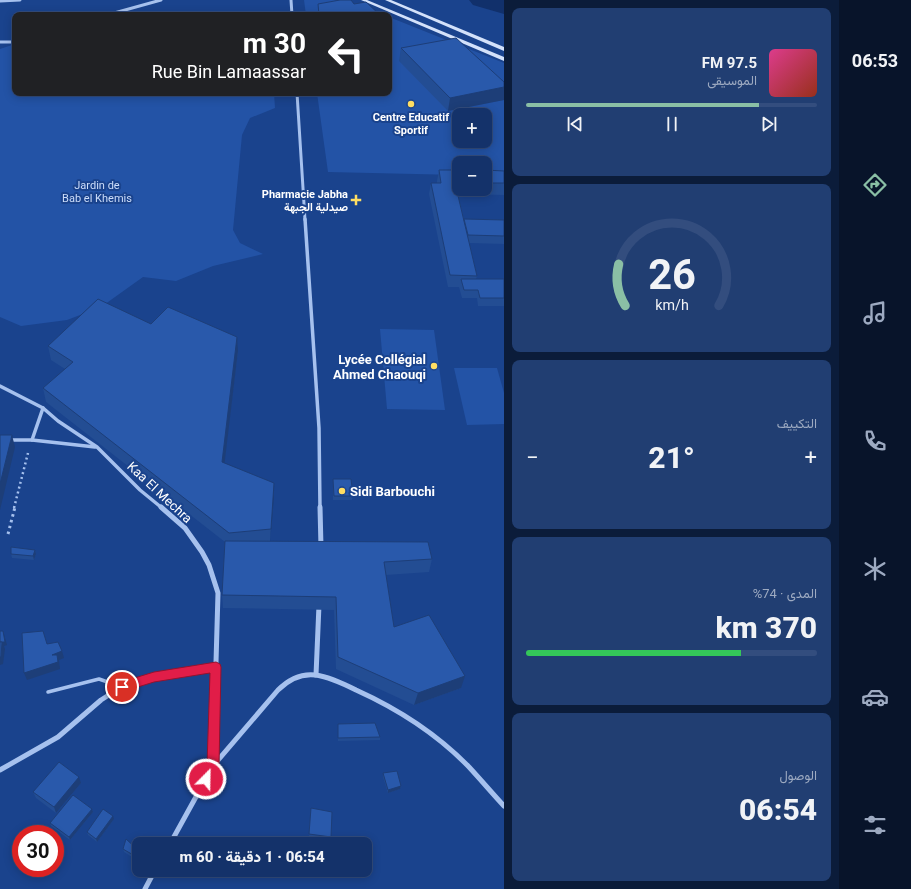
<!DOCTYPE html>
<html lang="ar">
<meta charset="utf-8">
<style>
body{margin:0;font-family:Roboto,Vazirmatn,sans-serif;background:#213e72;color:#f1f3f6;direction:rtl;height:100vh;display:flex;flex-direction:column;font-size:15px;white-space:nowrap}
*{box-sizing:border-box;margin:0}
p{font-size:13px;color:#9daac1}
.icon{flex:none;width:22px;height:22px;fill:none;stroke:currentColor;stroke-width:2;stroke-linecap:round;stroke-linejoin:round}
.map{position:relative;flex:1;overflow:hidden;direction:ltr}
.drawer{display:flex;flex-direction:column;gap:8px;padding:8px;background:#0b1c3a;width:335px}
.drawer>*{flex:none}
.hud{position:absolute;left:12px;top:12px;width:380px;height:84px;border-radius:8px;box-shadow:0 2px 10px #0003,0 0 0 1px #334d7e;direction:rtl;background:#202124;color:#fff;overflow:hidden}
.buttons{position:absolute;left:452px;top:108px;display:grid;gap:8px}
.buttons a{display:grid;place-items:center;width:40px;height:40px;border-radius:8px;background:#14326a;box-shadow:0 2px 10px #0003,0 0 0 1px #334d7e;font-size:20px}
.speed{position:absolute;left:12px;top:825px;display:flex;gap:8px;font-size:20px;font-weight:700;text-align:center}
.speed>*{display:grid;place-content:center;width:52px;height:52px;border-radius:50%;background:#14326a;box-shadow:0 2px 10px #0003,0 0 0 1px #334d7e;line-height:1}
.speed .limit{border:6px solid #d22;background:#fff;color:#111}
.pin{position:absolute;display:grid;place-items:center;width:34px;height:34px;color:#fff;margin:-17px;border:2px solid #fff;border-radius:50%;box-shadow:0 1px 4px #0007}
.me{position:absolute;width:44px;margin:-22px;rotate:23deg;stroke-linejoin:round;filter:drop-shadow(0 0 3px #0008)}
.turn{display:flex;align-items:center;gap:14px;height:84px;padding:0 20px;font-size:18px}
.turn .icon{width:52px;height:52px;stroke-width:2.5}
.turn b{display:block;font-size:28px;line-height:34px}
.big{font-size:30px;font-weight:800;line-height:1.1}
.drawer .widget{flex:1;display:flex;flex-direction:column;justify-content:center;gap:6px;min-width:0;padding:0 14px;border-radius:8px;background:#213e72}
.drawer .dial{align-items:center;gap:0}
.dial svg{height:104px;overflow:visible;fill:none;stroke:#334d7e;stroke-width:7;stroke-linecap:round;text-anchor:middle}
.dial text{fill:#f1f3f6;stroke:none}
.song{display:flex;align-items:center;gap:12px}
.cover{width:48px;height:48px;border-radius:6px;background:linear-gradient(135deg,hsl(330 70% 55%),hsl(10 70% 35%))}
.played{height:4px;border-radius:2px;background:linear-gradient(90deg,#8abfa5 80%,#334d7e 80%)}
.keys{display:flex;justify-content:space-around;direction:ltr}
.heat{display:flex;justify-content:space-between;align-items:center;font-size:22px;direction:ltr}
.charge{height:6px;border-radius:3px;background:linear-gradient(90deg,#34c759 74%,#334d7e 0)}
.trip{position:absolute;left:132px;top:837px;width:240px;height:40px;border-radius:8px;background:#14326a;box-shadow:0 2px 10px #0003,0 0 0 1px #334d7e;font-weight:800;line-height:40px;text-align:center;direction:rtl}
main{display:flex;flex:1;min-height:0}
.dock{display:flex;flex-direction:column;width:72px;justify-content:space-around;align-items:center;background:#08142a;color:#9daac1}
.dock .icon{width:28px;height:28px}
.dock .current{color:#8abfa5}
.dock b{font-size:18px;color:#f1f3f6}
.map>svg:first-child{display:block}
.green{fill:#2353a6;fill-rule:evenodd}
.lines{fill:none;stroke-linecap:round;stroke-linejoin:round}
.river{fill:#11306b;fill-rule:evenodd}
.path-far1{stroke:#a6c1ee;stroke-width:2.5;stroke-dasharray:2 3;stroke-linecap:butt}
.path{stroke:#a6c1ee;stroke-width:3;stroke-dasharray:2.5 3.5;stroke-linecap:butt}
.lane{stroke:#a6c1ee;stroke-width:3.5}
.street-far2{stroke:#a6c1ee;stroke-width:3}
.street-far1{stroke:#a6c1ee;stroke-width:3.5}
.street{stroke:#a6c1ee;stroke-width:5}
.secondary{fill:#d3e1fa;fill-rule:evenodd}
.wall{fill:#234d93}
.shaded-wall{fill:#1d3e78}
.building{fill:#2959ab;stroke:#1d3e78}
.route{fill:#e11d48;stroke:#92132f}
.poi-dot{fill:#ffde63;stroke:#1a438d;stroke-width:1.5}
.labels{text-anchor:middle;stroke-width:4;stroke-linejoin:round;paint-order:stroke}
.far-poi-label{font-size:11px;font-weight:bold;fill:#fff;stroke:#1a438d}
.far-park-label{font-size:11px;fill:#ccddfa;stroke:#1a438d}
.poi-label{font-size:13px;font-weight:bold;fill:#fff;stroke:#1a438d;text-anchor:end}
.street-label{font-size:13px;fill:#fff;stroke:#1a438d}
</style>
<main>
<nav class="dock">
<b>06:53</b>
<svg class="icon current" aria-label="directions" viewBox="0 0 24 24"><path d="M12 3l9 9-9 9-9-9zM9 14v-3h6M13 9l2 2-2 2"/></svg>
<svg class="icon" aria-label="music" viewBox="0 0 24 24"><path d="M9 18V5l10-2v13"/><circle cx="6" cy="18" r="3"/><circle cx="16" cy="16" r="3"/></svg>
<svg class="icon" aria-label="phone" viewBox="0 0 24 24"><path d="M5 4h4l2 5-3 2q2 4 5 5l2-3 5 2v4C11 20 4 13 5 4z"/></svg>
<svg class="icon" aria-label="climate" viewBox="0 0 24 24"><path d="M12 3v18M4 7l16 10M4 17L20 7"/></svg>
<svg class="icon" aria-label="car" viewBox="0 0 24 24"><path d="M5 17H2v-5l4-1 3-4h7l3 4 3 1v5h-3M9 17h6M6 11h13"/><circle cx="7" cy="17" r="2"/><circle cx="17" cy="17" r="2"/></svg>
<svg class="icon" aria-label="filters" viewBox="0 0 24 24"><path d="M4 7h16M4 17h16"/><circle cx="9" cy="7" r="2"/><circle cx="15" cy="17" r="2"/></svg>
</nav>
<section class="drawer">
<div class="widget">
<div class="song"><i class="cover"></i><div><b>97.5 FM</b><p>الموسيقى</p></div></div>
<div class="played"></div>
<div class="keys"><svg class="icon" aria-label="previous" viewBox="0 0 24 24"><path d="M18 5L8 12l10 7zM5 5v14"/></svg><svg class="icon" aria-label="pause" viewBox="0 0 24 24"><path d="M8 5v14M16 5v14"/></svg><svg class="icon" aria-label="next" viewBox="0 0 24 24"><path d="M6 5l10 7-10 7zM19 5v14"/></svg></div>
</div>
<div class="widget dial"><svg viewBox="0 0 100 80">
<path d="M14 69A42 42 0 1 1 86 69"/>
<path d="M14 69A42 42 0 0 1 9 37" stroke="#8abfa5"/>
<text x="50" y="56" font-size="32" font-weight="700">26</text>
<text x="50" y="72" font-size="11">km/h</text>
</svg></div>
<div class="widget"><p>التكييف</p>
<div class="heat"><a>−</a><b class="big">21°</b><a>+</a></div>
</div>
<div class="widget"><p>المدى · 74%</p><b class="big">370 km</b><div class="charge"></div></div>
<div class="widget"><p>الوصول</p><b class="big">06:54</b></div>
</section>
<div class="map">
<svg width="504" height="889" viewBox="0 0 504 889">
<rect width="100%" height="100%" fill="#1a438d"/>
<g class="green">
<polygon points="304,0 334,0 345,5 352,3 383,15 306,15"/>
<path d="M 389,17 L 504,63 L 504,176 L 485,176 L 485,163 L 459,163 L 459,175 L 328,172 L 317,93 L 389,93 ZM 459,115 L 485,115 L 485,141 L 459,141 Z"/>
<polygon points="15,44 15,93 274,93 275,108 250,118 242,135 233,230 240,243 263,254 213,266 176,281 143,277 101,307 67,320 21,326 0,317 0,49"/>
<polygon points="380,329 434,330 445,410 387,409"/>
<polygon points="454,368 497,368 504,393 504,424 467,425"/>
</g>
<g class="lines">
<polygon class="river" points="469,0 504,0 504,14 473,5"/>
<polyline class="path-far1" points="14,508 28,453"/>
<polyline class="path" points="8,534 15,507"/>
<polyline class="lane" points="48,692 99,679 122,687"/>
<g class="street-far2">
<polyline points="291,0 292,15"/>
<polyline points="0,1 20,0"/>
<polyline points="107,15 161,0"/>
<polyline points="0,42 15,42"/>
<polyline points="297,93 305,220"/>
</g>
<g class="street-far1">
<polyline points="305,219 319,428 320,508"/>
<polyline points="0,386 43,408 58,421 97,447 140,490 162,508"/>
<polyline points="0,440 32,440 95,447"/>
<polyline points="32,440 43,408"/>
</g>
<g class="street">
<polyline points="161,507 185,528 202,552 209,565 218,593 213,766"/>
<polyline points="320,507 321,547"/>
<polyline points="316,675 319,605"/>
<polyline points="0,770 58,737 101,700 123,686 157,676 216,667"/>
<path d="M 170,844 L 213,766 L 278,690 C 289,679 301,673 316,675 C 330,677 344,684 356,690 C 398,709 437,734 469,767 C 481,780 492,793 504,806"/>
<polyline points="145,889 155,870"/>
</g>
<g class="secondary">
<polygon points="361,0 367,0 504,57 504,61"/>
<polygon points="385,0 391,0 504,47 504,51"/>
</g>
</g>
<g class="wall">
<polygon points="318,4 354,4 380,15 318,15"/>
<polygon points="401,48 504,82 504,100 448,111 399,61"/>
<polygon points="439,170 459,170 459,189 485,189 485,170 504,171 504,195 458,194 464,219 504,220 504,244 469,243 477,276 476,279 504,279 504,306 478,306 477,298 462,298 459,287 448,287 429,194 431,183 437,183 437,181"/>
<polygon points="151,324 238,351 224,463 274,483 270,541 432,559 429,572 386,575 394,627 461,688 414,705 336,669 334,610 223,608 222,595 225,542 46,402 43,388 65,369 51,360 48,346"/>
<polygon points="333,479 353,496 352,500 333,500"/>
<polygon points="35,550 36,554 34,560 12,558 11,554"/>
<polygon points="338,724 380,737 380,740 338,741"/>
<polygon points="383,773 401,786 400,789 388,793 383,777"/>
<polygon points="81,783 56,813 36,798 33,792"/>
<polygon points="311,808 331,837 330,840 309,837"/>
<polygon points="92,809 93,812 70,840 51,826 50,823"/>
<polygon points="114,819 97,842 88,835 87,832"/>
<polygon points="123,849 138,852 135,859 124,852"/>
</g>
<g class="shaded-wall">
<polygon points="389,28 392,28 391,38 389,39"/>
<polygon points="504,87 504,100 448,111 450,98"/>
<polygon points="237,337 238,351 223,476 222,462"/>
<polygon points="12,435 15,447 0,510 0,484"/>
<polygon points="274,483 274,497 270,543 271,529"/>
<polygon points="35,550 36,554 34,560 33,556"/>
<polygon points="3,631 7,645 4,646 5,649 3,664 0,665 0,657"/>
<polygon points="62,651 64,658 59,660 60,669 27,680 24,673 52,655"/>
<polygon points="465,676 461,688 414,705 418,693"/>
<polygon points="79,777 81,783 56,813 54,807"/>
<polygon points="401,786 400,789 388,793 388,790"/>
<polygon points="92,809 93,812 70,840 69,837"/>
<polygon points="113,816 114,819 97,842 96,839"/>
<polygon points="138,850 138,852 135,859 135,856"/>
</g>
<g class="building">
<polygon points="340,0 351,0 354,4 366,2 380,15 319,15 318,4"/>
<polygon points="389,24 392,28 389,28"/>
<polygon points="456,38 504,82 504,87 450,98 401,48"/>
<polygon points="439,170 459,170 459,183 455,183 477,276 450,275 431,183 441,183"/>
<polygon points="485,170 504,171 504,183 485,183"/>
<polygon points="464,219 504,220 504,236 468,235"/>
<polygon points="461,279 504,279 504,298 480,298 478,290 464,290"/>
<polygon points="98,299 151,324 168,307 237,337 222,462 274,483 271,529 229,533 43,388 73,362 48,346"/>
<polygon points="0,435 12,435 0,484"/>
<polygon points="333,479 351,479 353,496 334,496"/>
<polygon points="225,541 428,542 432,559 384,562 394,627 429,615 465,676 418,693 338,657 336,597 222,595"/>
<polygon points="11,547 35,550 33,556 11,554"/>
<polygon points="0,631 3,631 5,642 0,642"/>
<polygon points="43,631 47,644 58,642 62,651 52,655 57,655 58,662 24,673 22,633"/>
<polygon points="0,642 2,642 1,657 0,657"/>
<polygon points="375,723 380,737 338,738 338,724"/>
<polygon points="59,762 79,777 54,807 33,792"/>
<polygon points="397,771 401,786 388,790 383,773"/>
<polygon points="73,795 92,809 69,837 50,823"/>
<polygon points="311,808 332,812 331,837 309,834"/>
<polygon points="103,809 113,816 96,839 87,832"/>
<polygon points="126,839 138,850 135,856 123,849"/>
</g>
<polygon class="route" points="216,662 220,664 221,667 219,766 210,783 206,785 201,783 200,779 207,765 210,673 154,682 122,692 118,690 116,687 118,683 154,672"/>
<g class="poi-dot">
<circle cx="411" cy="104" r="4"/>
<path d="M354 194h4v4h4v4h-4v4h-4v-4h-4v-4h4z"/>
<circle cx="434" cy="366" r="4"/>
<circle cx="342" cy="491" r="4"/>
</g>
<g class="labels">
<g class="far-poi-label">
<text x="411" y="121">Centre Educatif<tspan x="411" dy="13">Sportif</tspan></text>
<text x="348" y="198" text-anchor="end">Pharmacie Jabha<tspan x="348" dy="13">صيدلية الجبهة</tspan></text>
</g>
<g class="far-park-label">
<text x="97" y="189">Jardin de<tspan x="97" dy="13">Bab el Khemis</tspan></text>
</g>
<g class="poi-label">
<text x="426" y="364">Lycée Collégial<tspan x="426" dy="15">Ahmed Chaouqi</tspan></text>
<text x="350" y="496" text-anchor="start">Sidi Barbouchi</text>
</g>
<g class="street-label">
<text transform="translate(160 492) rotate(43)" y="5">Kaa El Mechra</text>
</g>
</g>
</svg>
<div class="buttons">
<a>+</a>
<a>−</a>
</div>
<div class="speed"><div class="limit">30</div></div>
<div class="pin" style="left:122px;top:687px;background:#d93025"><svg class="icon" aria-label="arrive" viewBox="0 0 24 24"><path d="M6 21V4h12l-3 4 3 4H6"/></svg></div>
<svg class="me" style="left:206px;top:779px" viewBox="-20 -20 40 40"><circle r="17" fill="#e11d48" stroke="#fff" stroke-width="3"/><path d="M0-11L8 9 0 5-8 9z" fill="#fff"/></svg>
<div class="trip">06:54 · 1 دقيقة · 60 m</div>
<div class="hud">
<div class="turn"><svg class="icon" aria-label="left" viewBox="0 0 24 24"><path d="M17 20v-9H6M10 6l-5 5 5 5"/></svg><div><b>30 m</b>Rue Bin Lamaassar</div></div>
</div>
</div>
</main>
